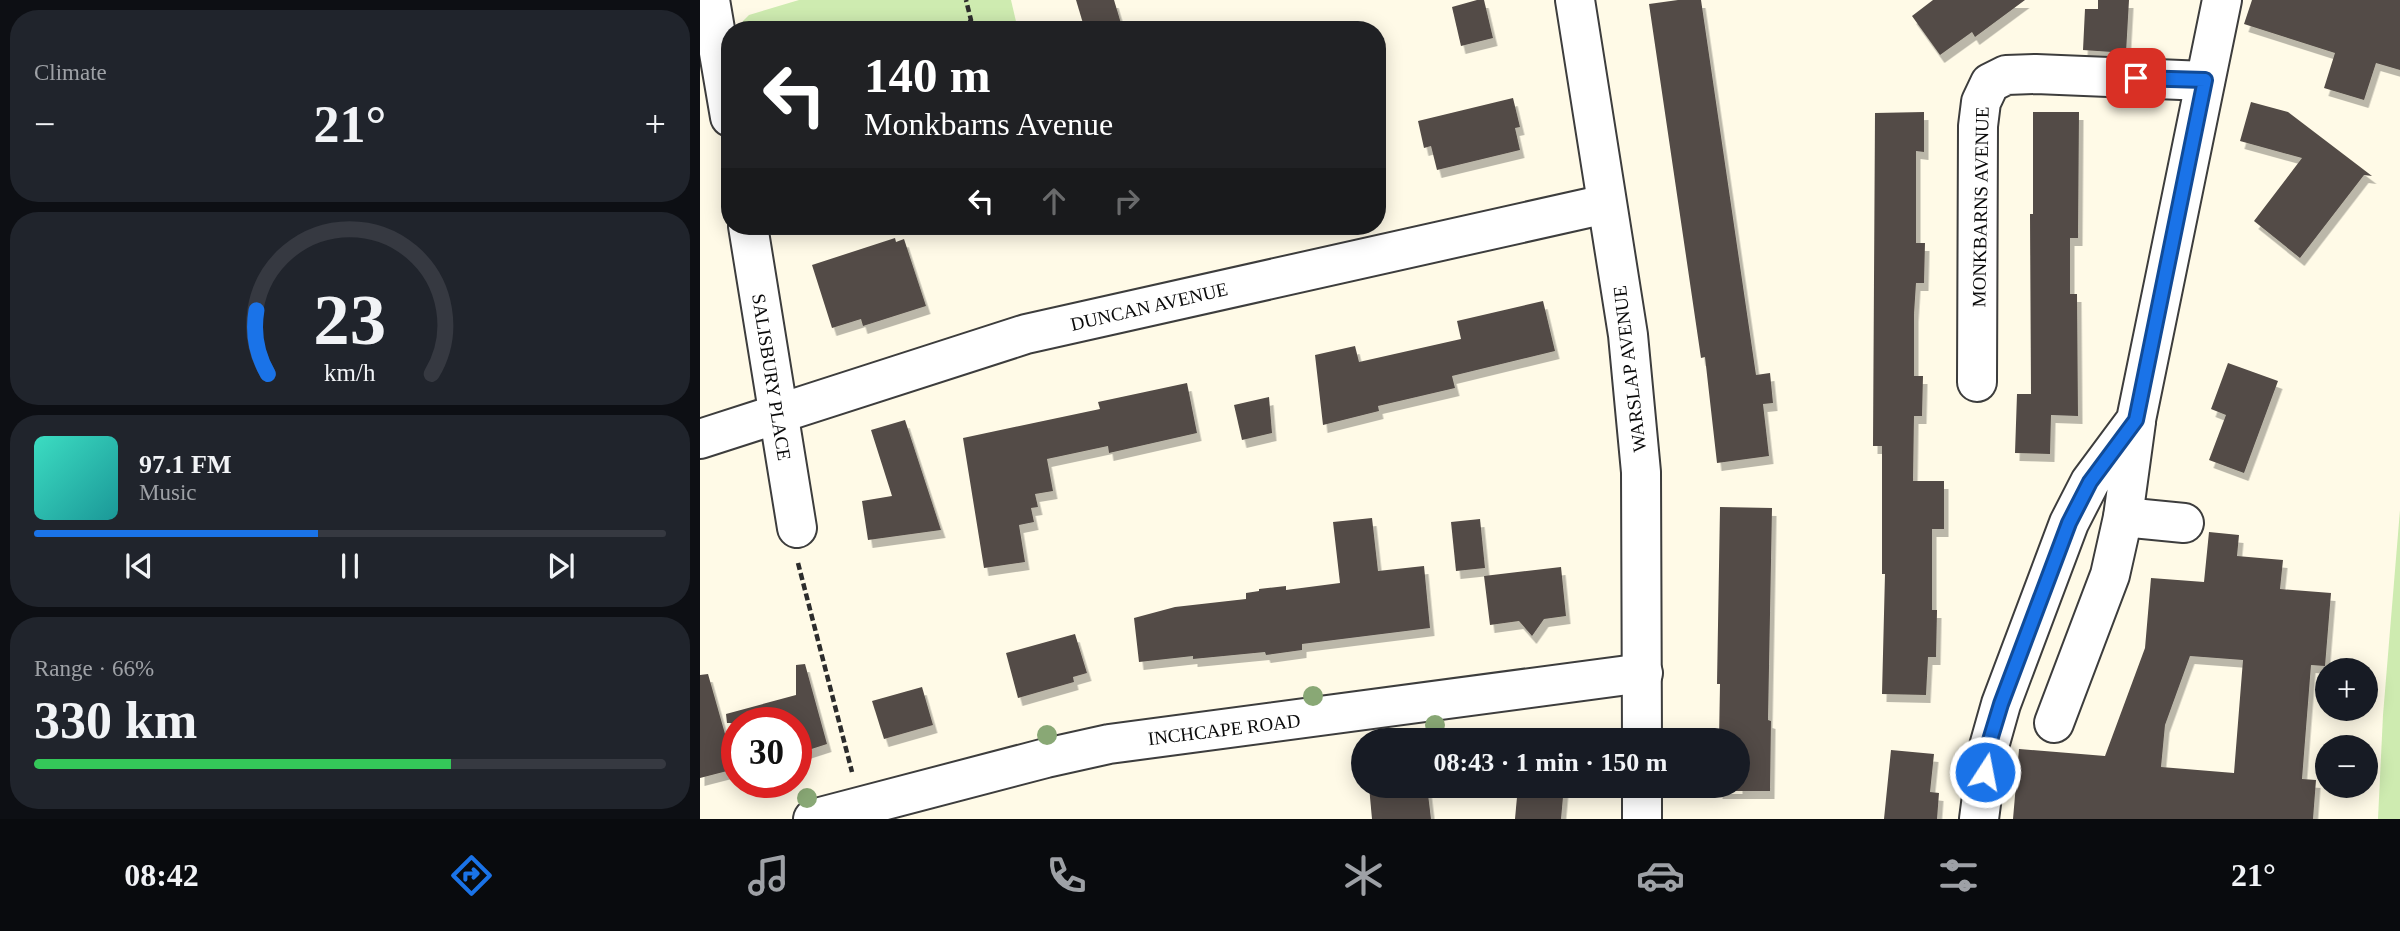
<!DOCTYPE html>
<meta charset="utf-8">
<style>
body{margin:0;font-family:Georgia,serif;background:#20242c;color:#f1f3f6;height:100vh;display:flex;flex-direction:column;font-size:26px;white-space:nowrap}
*{box-sizing:border-box;margin:0}
p{font-size:23px;color:#9ea1a6}
.icon{flex:none;width:38px;height:38px;fill:none;stroke:currentColor;stroke-width:2;stroke-linecap:round;stroke-linejoin:round}
.map{position:relative;flex:1;overflow:hidden}
.panel{display:flex;flex-direction:column;gap:10px;padding:10px;background:#0d0f14;width:700px}
.panel>*{flex:none}
.guide{position:absolute;left:21px;top:21px;width:665px;height:214px;border-radius:28px;box-shadow:0 4px 18px #0003;background:#202124;color:#fff;overflow:hidden}
.buttons{position:absolute;left:1615px;top:658px;display:grid;gap:14px}
.buttons a{display:grid;place-items:center;width:63px;height:63px;border-radius:50%;background:#171b24;box-shadow:0 4px 18px #0003;font-size:35px}
.speed{position:absolute;left:21px;top:707px;display:flex;gap:14px;font-size:35px;font-weight:700;text-align:center}
.speed>*{display:grid;place-content:center;width:91px;height:91px;border-radius:50%;background:#171b24;box-shadow:0 4px 18px #0003;line-height:1}
.speed .limit{border:10px solid #d22;background:#fff;color:#111}
.pin{position:absolute;display:grid;place-items:center;width:60px;height:60px;color:#fff;margin:-30px;border-radius:14px;box-shadow:0 4px 10px #0006}
.me{position:absolute;width:77px;margin:-38px;rotate:11deg;stroke-linejoin:round;filter:drop-shadow(0 0 5px #0008)}
.turn{display:flex;align-items:center;gap:24px;height:147px;padding:0 28px;font-size:32px}
.turn .icon{width:91px;height:91px;stroke-width:2.5}
.turn b{display:block;font-size:49px;line-height:60px}
.lanes{display:flex;align-items:center;height:66px;padding:0 28px;background:#0003;justify-content:center;gap:35px;direction:ltr}
.lanes .off{opacity:.35}
.big{font-size:52px;font-weight:800;line-height:1.1}
.panel .tile{flex:1;display:flex;flex-direction:column;justify-content:center;gap:10px;min-width:0;padding:0 24px;border-radius:28px;background:#20242c}
.panel .dial{align-items:center;gap:0}
.dial svg{height:182px;overflow:visible;fill:none;stroke:#363941;stroke-width:7;stroke-linecap:round;text-anchor:middle}
.dial text{fill:#f1f3f6;stroke:none}
.song{display:flex;align-items:center;gap:21px}
.cover{width:84px;height:84px;border-radius:10px;background:linear-gradient(135deg,hsl(170 70% 55%),hsl(180 70% 35%))}
.played{height:7px;border-radius:4px;background:linear-gradient(90deg,#1a73e8 45%,#363941 45%)}
.keys{display:flex;justify-content:space-around;direction:ltr}
.heat{display:flex;justify-content:space-between;align-items:center;font-size:38px;direction:ltr}
.charge{height:10px;border-radius:5px;background:linear-gradient(90deg,#34c759 66%,#363941 0)}
.trip{position:absolute;left:651px;top:728px;width:399px;height:70px;border-radius:35px;background:#171b24;box-shadow:0 4px 18px #0003;font-weight:800;line-height:70px;text-align:center}
.dock{display:flex;height:112px;justify-content:space-around;align-items:center;background:#090b0e;color:#9ea1a6}
.dock .icon{width:49px;height:49px}
.dock .on{color:#1a73e8}
.dock b{font-size:32px;color:#f1f3f6}
main{display:flex;flex:1;min-height:0}
.map>svg:first-child{display:block}
.green{fill:#ceebb0}
.building{fill:#534b46;fill-rule:evenodd;filter:url(#shadow)}
.lines{fill:none;stroke-linecap:round;stroke-linejoin:round}
.minor-casing{stroke:#3d3d3d;stroke-width:42}
.path{stroke:#2c2c2c;stroke-width:4.5;stroke-dasharray:7 3.5;stroke-linecap:butt}
.minor{stroke:#fff;stroke-width:38}
.tree{fill:#89a875}
.route-casing{stroke:#114b97;stroke-width:18}
.route{stroke:#1a73e8;stroke-width:12}
.labels{text-anchor:middle;stroke-width:7;stroke-linejoin:round;paint-order:stroke}
.street-label{font-size:19px;fill:#0a0a0a;stroke:#fff}
</style>
<main>
<section class="panel">
<div class="tile"><p>Climate</p>
<div class="heat"><a>−</a><b class="big">21°</b><a>+</a></div>
</div>
<div class="tile dial"><svg viewBox="0 0 100 80">
<path d="M14 69A42 42 0 1 1 86 69"/>
<path d="M14 69A42 42 0 0 1 9 41" stroke="#1a73e8"/>
<text x="50" y="56" font-size="32" font-weight="700">23</text>
<text x="50" y="72" font-size="11">km/h</text>
</svg></div>
<div class="tile">
<div class="song"><i class="cover"></i><div><b>97.1 FM</b><p>Music</p></div></div>
<div class="played"></div>
<div class="keys"><svg class="icon" aria-label="previous" viewBox="0 0 24 24"><path d="M18 5L8 12l10 7zM5 5v14"/></svg><svg class="icon" aria-label="pause" viewBox="0 0 24 24"><path d="M8 5v14M16 5v14"/></svg><svg class="icon" aria-label="next" viewBox="0 0 24 24"><path d="M6 5l10 7-10 7zM19 5v14"/></svg></div>
</div>
<div class="tile"><p>Range · 66%</p><b class="big">330 km</b><div class="charge"></div></div>
</section>
<div class="map">
<svg width="1700" height="819" viewBox="0 0 1700 819">
<defs>
<filter id="shadow"><feDropShadow dx="4.5" dy="8" stdDeviation="0" flood-color="#0004"/></filter>
</defs>
<rect width="100%" height="100%" fill="#fffae7"/>
<g class="green">
<polygon points="99,0 311,0 318,30 43,30 43,21 49,15"/>
<polygon points="1700,510 1700,819 1678,819 1683,715"/>
</g>
<g class="building">
<polygon points="376,0 414,0 423,30 385,30"/>
<polygon points="777,0 784,0 793,38 761,46 752,7"/>
<polygon points="978,0 1001,0 1056,375 1070,373 1073,403 1063,404 1069,456 1017,463 1005,357 1001,358 949,4"/>
<polygon points="1233,0 1325,0 1275,37 1272,32 1240,55 1212,16"/>
<polygon points="1398,0 1429,0 1426,53 1383,50 1385,9 1398,9"/>
<polygon points="1552,0 1700,0 1700,70 1676,63 1664,100 1624,88 1635,53 1544,24"/>
<polygon points="813,98 820,127 815,128 820,150 737,170 731,146 724,148 718,121"/>
<polygon points="1551,102 1588,112 1672,176 1664,175 1600,258 1554,221 1602,158 1540,141"/>
<polygon points="1224,112 1224,152 1216,151 1216,243 1225,243 1224,283 1216,283 1214,314 1214,376 1223,376 1222,416 1214,416 1213,481 1244,481 1244,529 1232,529 1232,610 1237,610 1236,657 1228,657 1226,695 1182,694 1185,574 1182,574 1182,446 1173,446 1175,113"/>
<polygon points="1333,112 1379,112 1378,238 1370,238 1370,294 1377,294 1378,416 1351,415 1350,454 1315,453 1317,394 1331,394 1330,214 1333,214"/>
<polygon points="195,238 196,242 204,239 226,306 163,326 161,319 132,328 112,265"/>
<polygon points="843,301 855,351 752,376 755,388 678,406 679,411 623,425 615,355 655,346 659,362 761,339 757,321"/>
<polygon points="1528,363 1578,381 1544,473 1509,460 1526,415 1511,409"/>
<polygon points="487,383 497,433 409,453 408,446 347,459 353,491 335,494 338,507 331,508 334,522 319,525 325,562 284,568 263,438 400,409 398,402"/>
<polygon points="569,397 572,433 542,440 534,405"/>
<polygon points="205,420 241,530 168,540 162,501 192,496 171,430"/>
<polygon points="1020,507 1072,508 1068,720 1071,721 1070,791 1018,791 1018,786 1038,786 1038,740 1019,740 1020,684 1017,684"/>
<polygon points="672,518 678,571 724,566 730,628 602,644 602,650 566,655 565,652 493,659 493,656 439,662 434,618 475,607 546,599 546,593 559,591 559,589 586,586 586,590 640,583 633,522"/>
<polygon points="780,519 785,568 756,571 751,522"/>
<path d="M 1509,532 L 1539,535 L 1537,556 L 1583,560 L 1580,589 L 1631,593 L 1625,666 L 1611,665 L 1602,779 L 1616,780 L 1613,819 L 1313,819 L 1319,749 L 1405,756 L 1445,648 L 1451,578 L 1504,582 ZM 1490,656 L 1543,660 L 1534,773 L 1461,767 L 1465,725 Z"/>
<polygon points="861,567 866,616 844,619 832,636 819,621 790,625 784,576"/>
<polygon points="375,634 387,673 373,677 374,682 318,698 306,653"/>
<polygon points="105,664 127,744 96,754 96,723 27,723 26,714 96,695 96,665"/>
<polygon points="8,674 35,769 0,778 0,675"/>
<polygon points="222,687 233,725 184,739 172,701"/>
<polygon points="1191,750 1234,754 1230,792 1239,793 1237,819 1184,819"/>
<polygon points="669,786 727,786 731,819 672,819"/>
<polygon points="818,786 864,786 861,819 815,819"/>
</g>
<g class="lines">
<defs>
<g id="minor">
<polyline points="10,0 30,117"/>
<polyline points="875,0 928,335 941,472 942,740"/>
<polyline points="48,226 97,528"/>
<polyline points="1277,382 1278,126 1281,102 1290,83 1306,75 1336,74 1505,81"/>
<polyline points="0,439 326,334 906,204"/>
<polyline points="1423,517 1484,523"/>
<polyline points="1354,723 1410,575 1423,517 1436,422"/>
<polyline points="113,819 346,758 409,744 943,673"/>
<polyline points="942,819 942,786"/>
<polyline points="1279,819 1288,750 1301,704 1369,523 1390,482 1436,420 1522,0"/>
</g>
</defs>
<use href="#minor" class="minor-casing"/>
<g class="path">
<polyline points="263,30 271,20 266,0"/>
<polyline points="98,563 152,772"/>
</g>
<use href="#minor" class="minor"/>
</g>
<g class="tree">
<circle cx="613" cy="696" r="10"/>
<circle cx="735" cy="725" r="10"/>
<circle cx="347" cy="735" r="10"/>
<circle cx="107" cy="798" r="10"/>
</g>
<g class="lines">
<defs>
<polyline id="route" points="1285,772 1287,750 1301,704 1369,523 1390,482 1436,420 1505,80 1436,78"/>
</defs>
<use href="#route" class="route-casing"/>
<use href="#route" class="route"/>
</g>
<g class="labels">
<g class="street-label">
<text transform="translate(1280 207) rotate(-89)" y="7">MONKBARNS AVENUE</text>
<text transform="translate(449 306) rotate(-13)" y="7">DUNCAN AVENUE</text>
<text transform="translate(929 369) rotate(-97)" y="7">WARSLAP AVENUE</text>
<text transform="translate(72 377) rotate(81)" y="7">SALISBURY PLACE</text>
<text transform="translate(524 729) rotate(-7)" y="7">INCHCAPE ROAD</text>
</g>
</g>
</svg>
<div class="buttons">
<a>+</a>
<a>−</a>
</div>
<div class="speed"><div class="limit">30</div></div>
<div class="pin" style="left:1436px;top:78px;background:#d93025"><svg class="icon" aria-label="arrive" viewBox="0 0 24 24"><path d="M6 21V4h12l-3 4 3 4H6"/></svg></div>
<svg class="me" style="left:1285px;top:772px" viewBox="-20 -20 40 40"><circle r="17" fill="#1a73e8" stroke="#fff" stroke-width="3"/><path d="M0-11L8 9 0 5-8 9z" fill="#fff"/></svg>
<div class="trip">08:43 · 1 min · 150 m</div>
<div class="guide">
<div class="turn"><svg class="icon" aria-label="left" viewBox="0 0 24 24"><path d="M17 20v-9H6M10 6l-5 5 5 5"/></svg><div><b>140 m</b>Monkbarns Avenue</div></div>
<div class="lanes"><svg class="icon" aria-label="left" viewBox="0 0 24 24"><path d="M17 20v-9H6M10 6l-5 5 5 5"/></svg><svg class="icon off" aria-label="ahead" viewBox="0 0 24 24"><path d="M12 20V5M6 11l6-6 6 6"/></svg><svg class="icon off" aria-label="right" viewBox="0 0 24 24"><path d="M7 20v-9h11M14 6l5 5-5 5"/></svg></div>
</div>
</div>
</main>
<nav class="dock">
<b>08:42</b>
<svg class="icon on" aria-label="directions" viewBox="0 0 24 24"><path d="M12 3l9 9-9 9-9-9zM9 14v-3h6M13 9l2 2-2 2"/></svg>
<svg class="icon" aria-label="music" viewBox="0 0 24 24"><path d="M9 18V5l10-2v13"/><circle cx="6" cy="18" r="3"/><circle cx="16" cy="16" r="3"/></svg>
<svg class="icon" aria-label="phone" viewBox="0 0 24 24"><path d="M5 4h4l2 5-3 2q2 4 5 5l2-3 5 2v4C11 20 4 13 5 4z"/></svg>
<svg class="icon" aria-label="climate" viewBox="0 0 24 24"><path d="M12 3v18M4 7l16 10M4 17L20 7"/></svg>
<svg class="icon" aria-label="car" viewBox="0 0 24 24"><path d="M5 17H2v-5l4-1 3-4h7l3 4 3 1v5h-3M9 17h6M6 11h13"/><circle cx="7" cy="17" r="2"/><circle cx="17" cy="17" r="2"/></svg>
<svg class="icon" aria-label="filters" viewBox="0 0 24 24"><path d="M4 7h16M4 17h16"/><circle cx="9" cy="7" r="2"/><circle cx="15" cy="17" r="2"/></svg>
<b>21°</b>
</nav>
